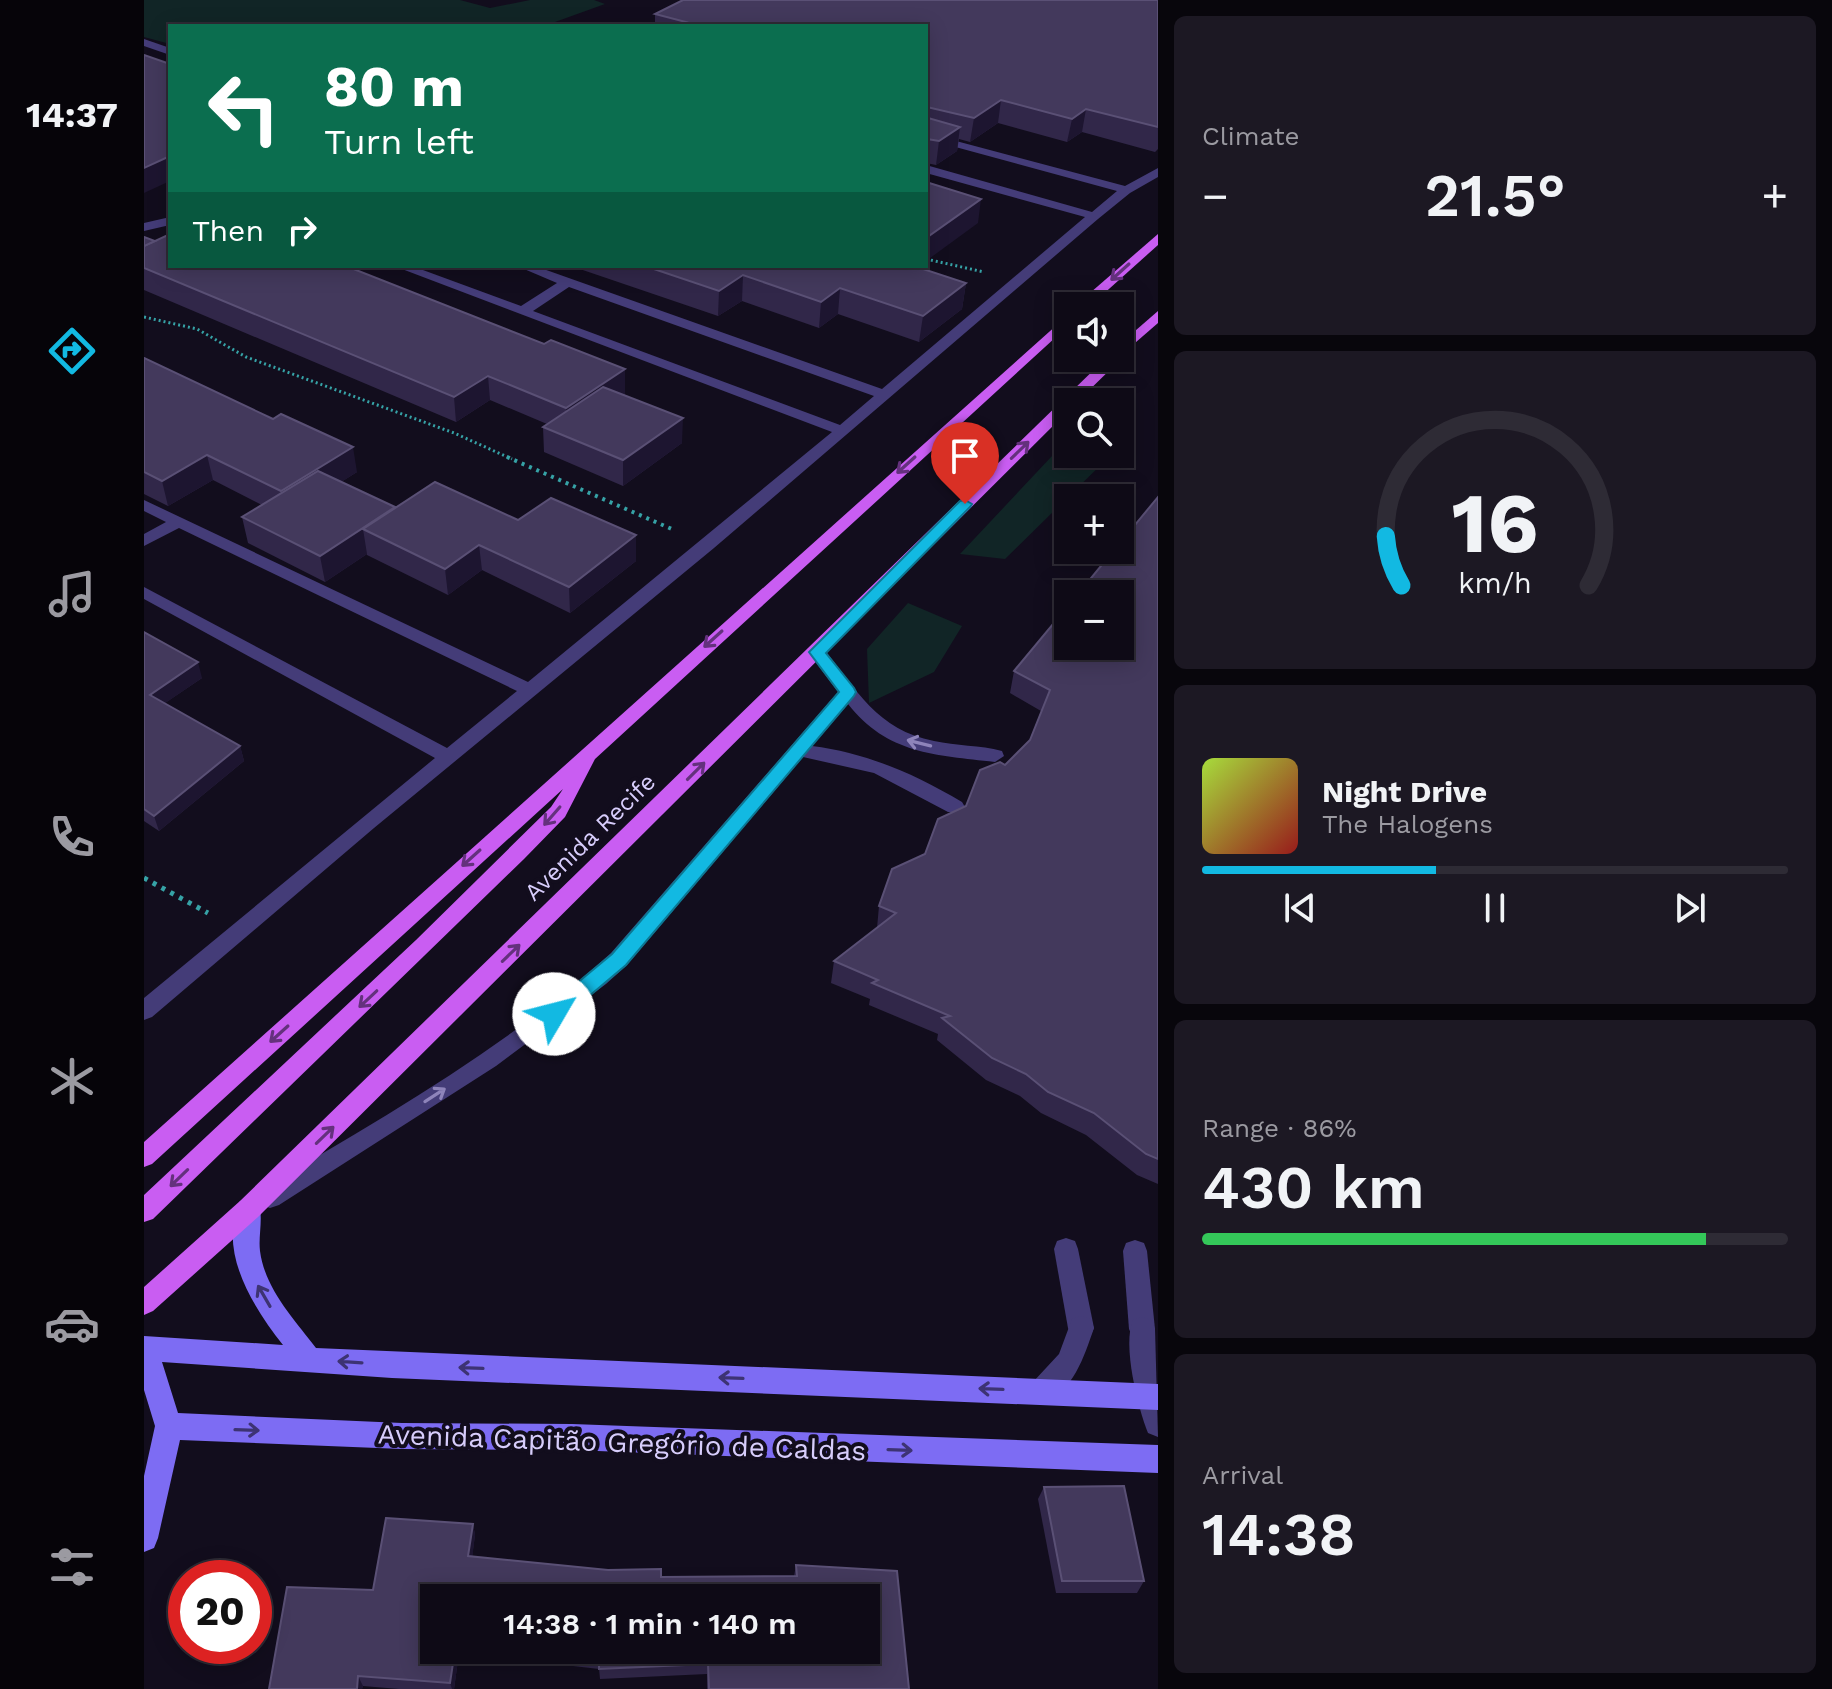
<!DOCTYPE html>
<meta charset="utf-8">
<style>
body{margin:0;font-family:"Work Sans",sans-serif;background:#1c1823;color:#f1f3f6;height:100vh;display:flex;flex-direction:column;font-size:30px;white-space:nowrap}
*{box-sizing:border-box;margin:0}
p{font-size:26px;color:#9b9aa1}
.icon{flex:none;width:44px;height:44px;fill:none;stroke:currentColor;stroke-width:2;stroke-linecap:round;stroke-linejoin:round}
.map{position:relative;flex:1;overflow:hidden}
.details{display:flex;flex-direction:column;gap:16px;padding:16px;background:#08060c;width:674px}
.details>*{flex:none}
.top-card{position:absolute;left:24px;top:24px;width:760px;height:244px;border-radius:0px;box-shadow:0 4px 20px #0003,0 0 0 2px #2e2b35;background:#0b6e4f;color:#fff;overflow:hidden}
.tools{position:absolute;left:910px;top:292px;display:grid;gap:16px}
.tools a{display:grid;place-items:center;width:80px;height:80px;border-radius:0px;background:#0e0a16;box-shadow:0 4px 20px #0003,0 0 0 2px #2e2b35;font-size:40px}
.speed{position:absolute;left:24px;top:1560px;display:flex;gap:16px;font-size:40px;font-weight:700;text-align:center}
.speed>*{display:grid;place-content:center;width:104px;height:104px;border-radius:50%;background:#0e0a16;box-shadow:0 4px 20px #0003,0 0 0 2px #2e2b35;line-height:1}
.speed .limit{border:12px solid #d22;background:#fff;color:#111}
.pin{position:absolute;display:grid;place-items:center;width:68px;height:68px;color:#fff;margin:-82px -34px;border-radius:50% 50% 50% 0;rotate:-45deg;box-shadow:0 0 8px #0007}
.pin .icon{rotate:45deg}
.me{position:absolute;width:88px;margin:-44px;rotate:53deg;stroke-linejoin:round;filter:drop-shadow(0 0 6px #0008)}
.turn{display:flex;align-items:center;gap:28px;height:168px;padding:0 24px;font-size:36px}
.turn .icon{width:104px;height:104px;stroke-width:2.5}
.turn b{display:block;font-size:56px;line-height:68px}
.then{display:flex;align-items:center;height:76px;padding:0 24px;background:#0003;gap:16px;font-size:30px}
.big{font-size:60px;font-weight:600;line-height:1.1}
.details .tile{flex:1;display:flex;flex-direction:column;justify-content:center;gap:12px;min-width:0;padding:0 28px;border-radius:12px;background:#1c1823}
.details .dial{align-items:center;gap:0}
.dial svg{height:208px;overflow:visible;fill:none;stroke:#2e2b35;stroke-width:7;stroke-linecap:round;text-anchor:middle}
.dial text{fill:#f1f3f6;stroke:none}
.song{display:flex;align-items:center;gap:24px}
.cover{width:96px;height:96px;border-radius:12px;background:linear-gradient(135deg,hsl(80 70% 55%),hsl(0 70% 35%))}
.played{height:8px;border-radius:4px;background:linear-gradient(90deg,#12b9e2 40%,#2e2b35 40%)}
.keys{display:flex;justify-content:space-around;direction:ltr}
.heat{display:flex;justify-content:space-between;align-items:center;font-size:44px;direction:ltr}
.charge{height:12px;border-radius:6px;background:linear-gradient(90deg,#34c759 86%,#2e2b35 0)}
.trip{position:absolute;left:276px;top:1584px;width:460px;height:80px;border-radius:0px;background:#0e0a16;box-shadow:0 4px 20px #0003,0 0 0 2px #2e2b35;font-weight:600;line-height:80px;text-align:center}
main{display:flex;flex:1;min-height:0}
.menu{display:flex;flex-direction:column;width:144px;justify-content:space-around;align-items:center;background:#060409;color:#9b9aa1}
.menu .icon{width:56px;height:56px}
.menu .active{color:#12b9e2}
.menu b{font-size:36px;color:#f1f3f6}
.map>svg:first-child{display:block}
.green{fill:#112526}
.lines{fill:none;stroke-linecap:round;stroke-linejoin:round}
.path-far2{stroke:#36a2a6;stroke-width:3;stroke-dasharray:2 3;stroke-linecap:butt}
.path-far1{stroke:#36a2a6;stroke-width:4;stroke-dasharray:3 5;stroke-linecap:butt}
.path{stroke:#36a2a6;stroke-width:5;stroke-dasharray:4 6;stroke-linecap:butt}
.lane{fill:#443c78;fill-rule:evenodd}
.street{fill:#443c78;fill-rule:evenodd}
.secondary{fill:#7d6cf3;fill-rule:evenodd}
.primary{fill:#c95df2;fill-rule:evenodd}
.wall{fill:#312749;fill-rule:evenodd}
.shaded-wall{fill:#1d1530}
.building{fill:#43395c;stroke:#5a5075;stroke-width:2}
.oneway{stroke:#64317d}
.oneway2{stroke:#8e84ba}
.oneway3{stroke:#3d3373}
.route{fill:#12b9e2;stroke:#0c7893;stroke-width:2}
.labels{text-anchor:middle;stroke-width:8;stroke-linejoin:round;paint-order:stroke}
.street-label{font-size:24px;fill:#d7cdfb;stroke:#120d1d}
.near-street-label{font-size:28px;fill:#d7cdfb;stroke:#120d1d}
</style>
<main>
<nav class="menu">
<b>14:37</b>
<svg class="icon active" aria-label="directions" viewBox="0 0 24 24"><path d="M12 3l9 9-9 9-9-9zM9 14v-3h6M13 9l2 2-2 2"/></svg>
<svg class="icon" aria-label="music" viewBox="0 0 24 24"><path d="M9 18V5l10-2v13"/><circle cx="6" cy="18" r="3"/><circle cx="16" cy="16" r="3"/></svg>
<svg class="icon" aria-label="phone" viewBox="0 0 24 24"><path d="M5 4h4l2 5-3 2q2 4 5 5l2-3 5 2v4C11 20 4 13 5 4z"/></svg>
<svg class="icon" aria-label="climate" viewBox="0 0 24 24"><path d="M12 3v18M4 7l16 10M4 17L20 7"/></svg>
<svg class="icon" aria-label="car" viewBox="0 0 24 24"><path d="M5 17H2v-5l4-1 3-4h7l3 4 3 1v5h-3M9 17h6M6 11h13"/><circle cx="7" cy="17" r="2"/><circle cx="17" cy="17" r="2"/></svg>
<svg class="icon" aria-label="filters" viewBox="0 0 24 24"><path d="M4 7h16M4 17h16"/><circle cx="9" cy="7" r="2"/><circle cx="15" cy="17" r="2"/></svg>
</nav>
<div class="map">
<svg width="1014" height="1689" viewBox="0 0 1014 1689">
<rect width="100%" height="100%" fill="#120d1d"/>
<g class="green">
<polygon points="0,0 316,0 346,8 386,0 450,0 461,4 411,22 420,26 26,26 26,44 0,37"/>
<polygon points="924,439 924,454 968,454 861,559 816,554"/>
<polygon points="764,603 818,626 790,672 725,703 723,649"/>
</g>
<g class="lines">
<g class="path-far2">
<polyline points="782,259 840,272"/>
<polyline points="0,317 53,329 102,357 310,433 368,459"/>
</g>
<polyline class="path-far1" points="363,457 530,530"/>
<polyline class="path" points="0,878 64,913"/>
<g class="lane">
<polygon points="0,39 26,48 26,55 0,46"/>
<path d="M 782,133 L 981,186 L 1014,168 L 1014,177 L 986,193 L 954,219 L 570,548 L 230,828 L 8,1017 L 0,1020 L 0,998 L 291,758 L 0,599 L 0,587 L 303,748 L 373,691 L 35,528 L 0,546 L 0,534 L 22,522 L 0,511 L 0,500 L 384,682 L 688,432 L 250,266 L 268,266 L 377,306 L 413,283 L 373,266 L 391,266 L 738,389 L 941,217 L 782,173 L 782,165 L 948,212 L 973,191 L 782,139 ZM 425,287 L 730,396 L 696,425 L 389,311 Z"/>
<polygon points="26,217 26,225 0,231 0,223"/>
<path d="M 673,646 L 679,648 C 713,690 733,730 790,741 C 812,746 836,745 858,751 L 860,756 L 851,762 C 791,755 743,754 704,704 L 668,746 C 723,753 771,774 818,802 L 821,807 L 818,812 L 804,812 L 730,773 L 659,757 L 483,965 L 462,984 L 352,1066 L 135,1205 L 126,1208 L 117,1205 L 114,1197 L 117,1189 C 238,1119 363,1047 467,953 L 694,692 L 664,652 Z"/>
<polygon points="922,1238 931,1241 934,1249 950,1328 946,1337 937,1340 928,1337 924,1328 910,1249 913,1241"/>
<polygon points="991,1240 1000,1243 1003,1251 1011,1329 1007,1338 998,1341 989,1338 985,1329 979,1251 982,1243"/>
</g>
<g class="street">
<path d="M 937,1316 L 946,1319 L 950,1328 C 940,1357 929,1392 898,1404 L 889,1400 L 885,1391 L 889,1382 L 915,1354 L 928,1319 Z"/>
<path d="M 998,1317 L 1007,1320 L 1011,1329 L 1014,1437 L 1004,1433 C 994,1409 978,1344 989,1320 Z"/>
</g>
<path class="secondary" d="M 105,1198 L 114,1201 C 120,1216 114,1235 116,1251 C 121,1289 150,1319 172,1348 L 1014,1384 L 1014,1410 L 248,1378 L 18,1362 L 34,1413 L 258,1423 L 428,1424 L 1014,1445 L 1014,1473 L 428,1450 L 258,1449 L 36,1440 L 14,1538 L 10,1548 L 0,1552 L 0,1476 L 11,1426 L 0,1390 L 0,1336 L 139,1345 C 109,1307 73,1251 96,1201 Z"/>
<g class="primary">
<polygon points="1014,234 1014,245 946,306 931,306"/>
<polygon points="1014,311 1014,323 976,356 976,344"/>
<polygon points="924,315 924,326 451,759 421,817 380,859 9,1219 0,1222 0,1195 272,940 407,807 419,789 8,1164 0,1167 0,1142"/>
<polygon points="976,357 977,358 975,361 933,402 924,402 924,411 114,1217 9,1311 0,1315 0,1287 96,1201 962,358"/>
</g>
</g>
<g class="wall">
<polygon points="1014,0 1014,149 1011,152 938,132 923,142 854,123 826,142 815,139 813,151 792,165 782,163 782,26 511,26 511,14"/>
<polygon points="0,237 11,241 400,344 481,369 481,394 480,395 538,443 479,486 400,452 399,427 403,424 346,400 312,422 0,290"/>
<polygon points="427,266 775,266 774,267 822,283 818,309 775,342 694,314 675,328 598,301 574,316"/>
<polygon points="0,358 213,472 197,482 251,507 251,509 374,520 492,561 426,613 338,570 304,595 223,555 223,554 181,582 104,543 98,517 118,505 69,480 24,506 0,494"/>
<polygon points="1014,497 1014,1184 993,1175 942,1135 897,1113 876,1096 842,1080 793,1040 794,1034 725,1005 726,999 687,983 690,961 733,928 735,906 822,806 886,740 897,711 866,693 870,671"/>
<polygon points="0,632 58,678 21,703 96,746 100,761 15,831 0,821"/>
<polygon points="900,1487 1000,1581 993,1593 912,1593 894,1499"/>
<path d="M 329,1524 L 331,1535 L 328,1557 L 517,1577 L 650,1576 L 652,1565 L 765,1689 L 563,1689 L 563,1674 L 456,1679 L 455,1669 L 315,1653 L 310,1689 L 255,1689 L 219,1686 L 218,1689 L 125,1689 L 229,1590 ZM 290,1598 L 722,1650 L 290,1650 Z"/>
</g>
<g class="shaded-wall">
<polygon points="857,100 854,123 826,142 830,118"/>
<polygon points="942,109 938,132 923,142 928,119"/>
<polygon points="816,127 813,151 792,165 795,141"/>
<polygon points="26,156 26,181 0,193 0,168"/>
<polygon points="837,199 834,223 782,261 782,238"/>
<polygon points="599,275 598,301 574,316 575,291"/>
<polygon points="822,283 818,309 775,342 779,316"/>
<polygon points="696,288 694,314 675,328 677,302"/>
<polygon points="481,369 481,394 423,433 422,408"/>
<polygon points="344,376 346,400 312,422 310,397"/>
<polygon points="539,418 538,443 479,486 479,460"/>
<polygon points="209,447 213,472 142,517 137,491"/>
<polygon points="63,455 69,480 24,506 18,481"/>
<polygon points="251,507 254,532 219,529 223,554 181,582 176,556"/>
<polygon points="492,535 492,561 426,613 425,587"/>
<polygon points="335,545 338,570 304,595 301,569"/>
<polygon points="54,662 58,678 11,710 6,695"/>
<polygon points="96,746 100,761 15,831 10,816"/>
<polygon points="329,1524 331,1535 327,1568 324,1556"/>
<polygon points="311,1650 314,1650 315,1653 310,1689 308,1689 306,1683"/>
<polygon points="214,1676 219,1686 218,1689 213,1689"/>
</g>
<g class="building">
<polygon points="539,0 1014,0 1014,127 942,109 928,119 857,100 830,118 783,107 784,118 816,127 795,141 783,139 782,150 782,26 534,26 542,22 511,14"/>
<polygon points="0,55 26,64 26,156 0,168"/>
<polygon points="782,182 837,199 782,238"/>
<polygon points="26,234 26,266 202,266 400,344 407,340 481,369 422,408 344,376 310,397 0,268 0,246"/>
<polygon points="0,237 11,241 0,246"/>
<polygon points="501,266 770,266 822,283 779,316 696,288 677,302 599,275 575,291"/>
<polygon points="0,358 129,419 137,414 209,447 137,491 63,455 18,481 0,472"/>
<polygon points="459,387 539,418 479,460 399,427"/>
<polygon points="174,471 251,507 176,556 98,517"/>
<polygon points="291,482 374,520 407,498 492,535 425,587 335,545 301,569 219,529"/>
<polygon points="1014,497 1014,1159 1002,1154 950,1113 904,1092 882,1074 848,1058 798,1018 806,1016 728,983 734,980 690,961 752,913 735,906 748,869 781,854 794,819 822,806 836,770 856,762 861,765 886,740 906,690 870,671 924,606 924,646 976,646 976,594 934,594 970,550 976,550 976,543"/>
<polygon points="0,632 54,662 6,695 96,746 10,816 0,809"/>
<polygon points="980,1486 1000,1581 918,1581 900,1487"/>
<polygon points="242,1518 329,1524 324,1556 464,1570 517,1569 517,1577 653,1576 652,1565 753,1571 765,1689 565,1689 564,1664 455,1669 455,1658 381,1650 722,1650 722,1598 290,1598 290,1650 311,1650 306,1683 214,1676 213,1689 125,1689 143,1587 229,1590"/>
</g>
<defs><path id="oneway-shaft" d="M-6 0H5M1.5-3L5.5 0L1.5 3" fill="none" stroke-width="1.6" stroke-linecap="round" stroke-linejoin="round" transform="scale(2)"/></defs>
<g class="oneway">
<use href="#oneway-shaft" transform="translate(976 272) rotate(138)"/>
<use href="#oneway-shaft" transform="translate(876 450) rotate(-44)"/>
<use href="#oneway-shaft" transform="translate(762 465) rotate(138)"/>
<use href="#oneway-shaft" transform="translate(569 639) rotate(138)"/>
<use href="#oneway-shaft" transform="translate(552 771) rotate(-45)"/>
<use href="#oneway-shaft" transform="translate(408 816) rotate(131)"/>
<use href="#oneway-shaft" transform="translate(327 858) rotate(138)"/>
<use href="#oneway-shaft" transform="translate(367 953) rotate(-44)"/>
<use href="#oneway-shaft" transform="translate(224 999) rotate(137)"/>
<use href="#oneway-shaft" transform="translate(135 1034) rotate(138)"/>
<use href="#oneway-shaft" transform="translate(181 1135) rotate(-44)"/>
<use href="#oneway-shaft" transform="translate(35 1178) rotate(136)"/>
</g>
<g class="oneway2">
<use href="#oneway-shaft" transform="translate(775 743) rotate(-166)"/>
<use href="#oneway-shaft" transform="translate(291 1095) rotate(-33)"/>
</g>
<g class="oneway3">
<use href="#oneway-shaft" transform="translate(120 1296) rotate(-120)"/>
<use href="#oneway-shaft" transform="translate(206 1362) rotate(-176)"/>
<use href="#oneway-shaft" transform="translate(327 1368) rotate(-178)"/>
<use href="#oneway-shaft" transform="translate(587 1378) rotate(-178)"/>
<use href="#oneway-shaft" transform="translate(847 1389) rotate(-178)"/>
<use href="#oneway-shaft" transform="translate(103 1430) rotate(2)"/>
<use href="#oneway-shaft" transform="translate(756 1450) rotate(2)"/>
</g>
<polygon class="route" points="821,500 828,504 826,507 682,653 710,688 712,692 710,696 482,965 418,1019 403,1019 400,1014 403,1008 468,954 695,692 665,652 816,501"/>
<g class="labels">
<g class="street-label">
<text transform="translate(446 837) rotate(-44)" y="8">Avenida Recife</text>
</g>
<g class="near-street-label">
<text transform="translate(478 1442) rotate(2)" y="10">Avenida Capitão Gregório de Caldas</text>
</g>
</g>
</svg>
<div class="tools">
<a><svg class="icon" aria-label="sound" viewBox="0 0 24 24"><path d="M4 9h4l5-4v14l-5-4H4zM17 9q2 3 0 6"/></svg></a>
<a><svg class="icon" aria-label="search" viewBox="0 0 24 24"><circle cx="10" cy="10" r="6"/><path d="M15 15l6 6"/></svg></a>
<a>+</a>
<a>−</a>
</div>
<div class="speed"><div class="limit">20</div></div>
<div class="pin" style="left:821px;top:504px;background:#d93025"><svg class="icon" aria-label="arrive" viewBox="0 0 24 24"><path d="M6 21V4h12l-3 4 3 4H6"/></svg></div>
<svg class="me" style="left:410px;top:1014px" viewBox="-20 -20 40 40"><circle r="19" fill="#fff"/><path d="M0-13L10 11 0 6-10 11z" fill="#12b9e2"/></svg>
<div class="trip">14:38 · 1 min · 140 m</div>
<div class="top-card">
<div class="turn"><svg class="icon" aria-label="left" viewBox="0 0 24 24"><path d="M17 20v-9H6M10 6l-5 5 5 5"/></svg><div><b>80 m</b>Turn left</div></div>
<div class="then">Then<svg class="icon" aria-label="right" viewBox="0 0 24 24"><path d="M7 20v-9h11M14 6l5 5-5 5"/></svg></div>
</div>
</div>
<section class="details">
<div class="tile"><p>Climate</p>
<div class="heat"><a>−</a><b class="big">21.5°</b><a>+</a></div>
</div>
<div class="tile dial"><svg viewBox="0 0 100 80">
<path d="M14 69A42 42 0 1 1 86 69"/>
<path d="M14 69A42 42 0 0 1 8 50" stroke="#12b9e2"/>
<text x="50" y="56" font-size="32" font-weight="700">16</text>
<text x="50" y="72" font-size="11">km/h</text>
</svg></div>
<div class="tile">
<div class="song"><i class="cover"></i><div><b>Night Drive</b><p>The Halogens</p></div></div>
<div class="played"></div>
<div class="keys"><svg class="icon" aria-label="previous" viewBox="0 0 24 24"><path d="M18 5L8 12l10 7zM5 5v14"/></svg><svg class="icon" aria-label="pause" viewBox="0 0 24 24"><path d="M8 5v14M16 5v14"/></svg><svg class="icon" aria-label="next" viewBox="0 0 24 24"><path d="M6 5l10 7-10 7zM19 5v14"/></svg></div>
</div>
<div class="tile"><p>Range · 86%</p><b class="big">430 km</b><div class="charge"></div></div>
<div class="tile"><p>Arrival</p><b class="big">14:38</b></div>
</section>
</main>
